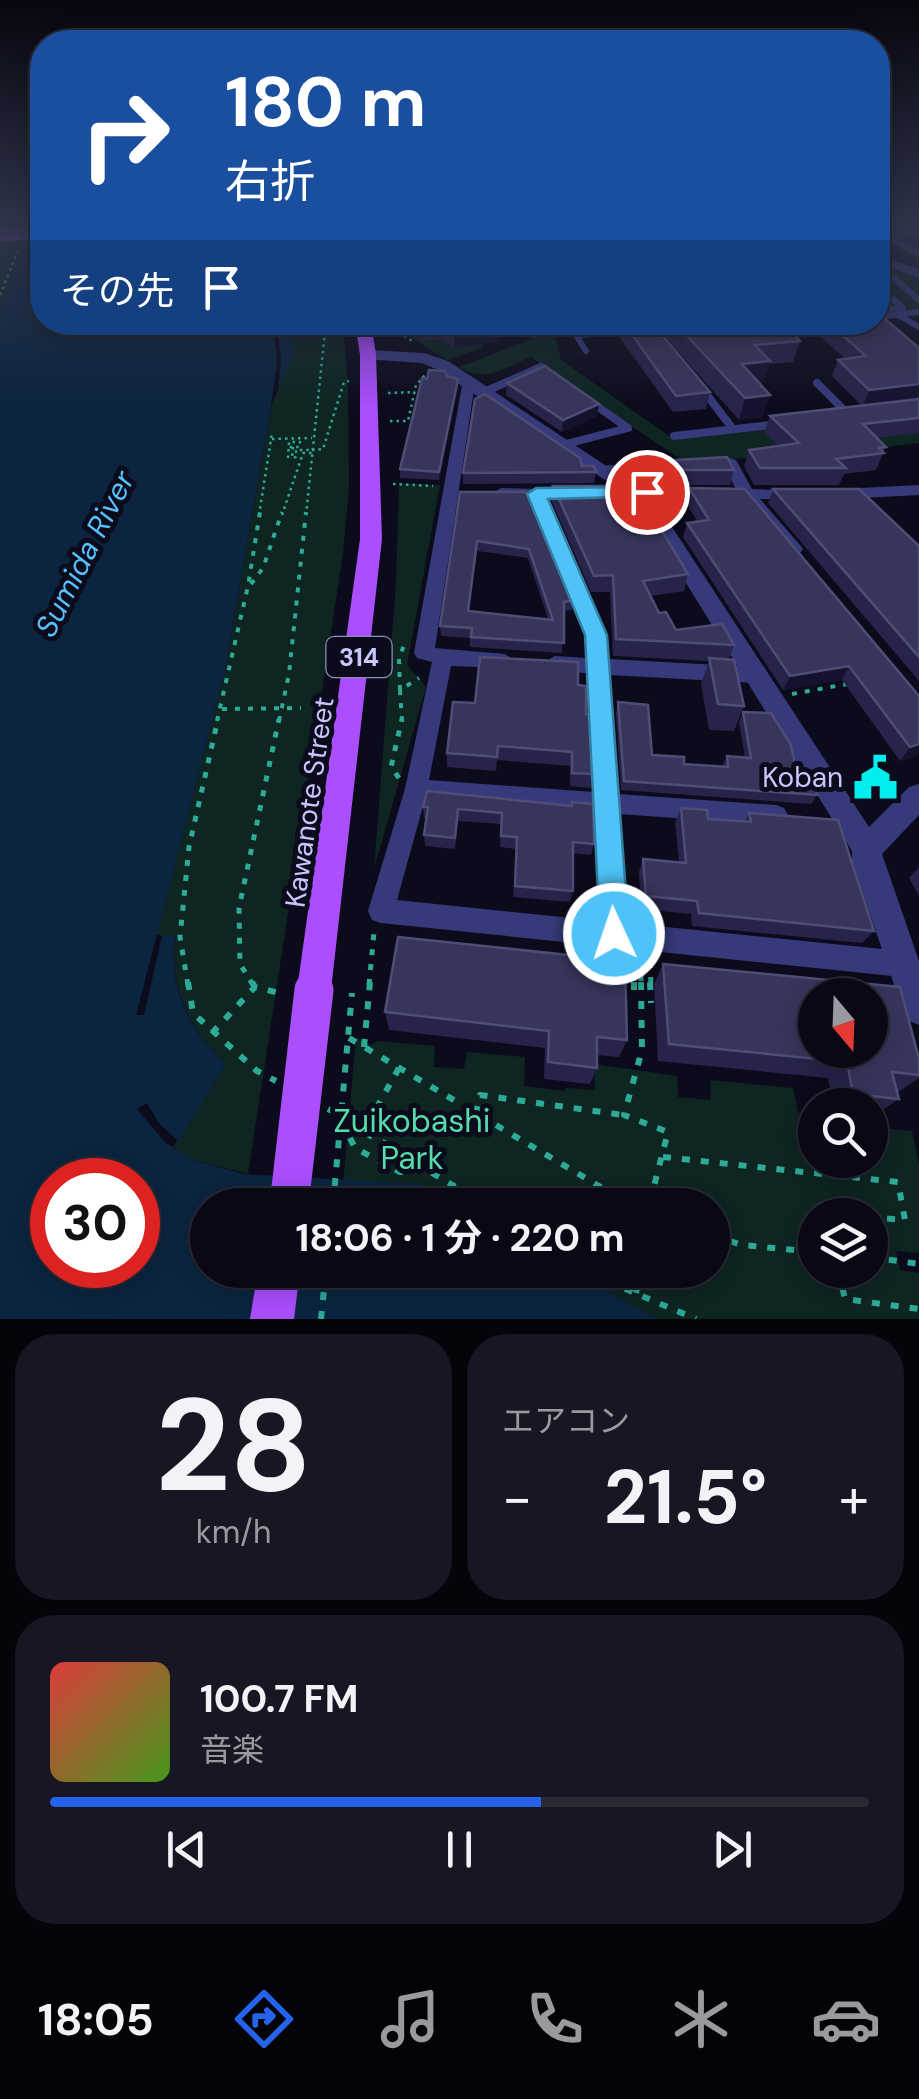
<!DOCTYPE html>
<html lang="ja">
<meta charset="utf-8">
<style>
body{margin:0;font-family:"DM Sans","Noto Sans JP",sans-serif;background:#171622;color:#f1f3f6;height:100vh;display:flex;flex-direction:column;font-size:38px;white-space:nowrap}
*{box-sizing:border-box;margin:0}
p{font-size:32px;color:#999aa0}
.icon{flex:none;width:55px;height:55px;fill:none;stroke:currentColor;stroke-width:2;stroke-linecap:round;stroke-linejoin:round}
.map{position:relative;height:1319px;overflow:hidden}
.drawer{display:flex;flex-direction:column;gap:15px;padding:15px;background:#05040b;flex:1}
.drawer>*{flex:none}
.top-card{position:absolute;left:30px;top:30px;width:860px;height:305px;border-radius:40px;box-shadow:0 5px 25px #0003,0 0 0 2px #292934;background:#1a4fa0;color:#fff;overflow:hidden}
.needle{width:65px;rotate:161deg}
.buttons{position:absolute;left:798px;top:978px;display:grid;gap:20px}
.buttons a{display:grid;place-items:center;width:90px;height:90px;border-radius:50%;background:#090814;box-shadow:0 5px 25px #0003,0 0 0 2px #292934;font-size:50px}
.speed{position:absolute;left:30px;top:1158px;display:flex;gap:20px;font-size:50px;font-weight:700;text-align:center}
.speed>*{display:grid;place-content:center;width:130px;height:130px;border-radius:50%;background:#090814;box-shadow:0 5px 25px #0003,0 0 0 2px #292934;line-height:1}
.speed .limit{border:15px solid #d22;background:#fff;color:#111}
.pin{position:absolute;display:grid;place-items:center;width:85px;height:85px;color:#fff;margin:-42px;border:5px solid #fff;border-radius:50%;box-shadow:0 2px 10px #0007}
.me{position:absolute;width:110px;margin:-55px;rotate:357deg;stroke-linejoin:round;filter:drop-shadow(0 0 8px #0008)}
.turn{display:flex;align-items:center;gap:35px;height:210px;padding:0 30px;font-size:45px}
.turn .icon{width:130px;height:130px;stroke-width:2.5}
.turn b{display:block;font-size:70px;line-height:85px}
.then{display:flex;align-items:center;height:95px;padding:0 30px;background:#0003;gap:20px;font-size:38px}
.big{font-size:75px;font-weight:700;line-height:1.1}
.drawer .tile{flex:1;display:flex;flex-direction:column;justify-content:center;gap:15px;min-width:0;padding:0 35px;border-radius:40px;background:#171622}
.drawer .dial{align-items:center;gap:0}
.dial b{font-size:130px;line-height:1}
.song{display:flex;align-items:center;gap:30px}
.cover{width:120px;height:120px;border-radius:15px;background:linear-gradient(135deg,hsl(0 70% 55%),hsl(100 70% 35%))}
.played{height:10px;border-radius:5px;background:linear-gradient(90deg,#2563eb 60%,#292934 60%)}
.keys{display:flex;justify-content:space-around;direction:ltr}
.heat{display:flex;justify-content:space-between;align-items:center;font-size:55px;direction:ltr}
.drawer .tiles{flex:1;display:grid;gap:15px;grid-template-columns:1fr 1fr}
.tile:last-child{grid-column:span 2}
.trip{position:absolute;left:190px;top:1188px;width:540px;height:100px;border-radius:50px;background:#090814;box-shadow:0 5px 25px #0003,0 0 0 2px #292934;font-weight:700;line-height:100px;text-align:center}
.menu{display:flex;height:160px;justify-content:space-around;align-items:center;background:#040308;color:#999aa0}
.menu .icon{width:70px;height:70px}
.menu .active{color:#2563eb}
.menu b{font-size:45px;color:#f1f3f6}
.map>svg:first-child{display:block}
.green{fill:#0e2522;fill-rule:evenodd}
.water{fill:#0b243f;fill-rule:evenodd}
.lines{fill:none;stroke-linecap:round;stroke-linejoin:round}
.path-far3{stroke:#2dab97;stroke-width:2.5;stroke-dasharray:2.5 4;stroke-linecap:butt}
.path-far2{stroke:#2dab97;stroke-width:4;stroke-dasharray:5 8;stroke-linecap:butt}
.path-far1{stroke:#2dab97;stroke-width:5;stroke-dasharray:6 9;stroke-linecap:butt}
.path{stroke:#2dab97;stroke-width:6;stroke-dasharray:8 11;stroke-linecap:butt}
.service-far1{stroke:#363a7a;stroke-width:6}
.service{stroke:#363a7a;stroke-width:8}
.minor{fill:#363a7a;fill-rule:evenodd}
.tertiary{fill:#363a7a;fill-rule:evenodd}
.primary{fill:#aa4efe;fill-rule:evenodd}
.path-bridge{stroke:#2dab97;stroke-width:6;stroke-dasharray:8 11;stroke-linecap:butt}
.primary-bridge-far1{stroke:#aa4efe;stroke-width:15}
.primary-bridge{stroke:#aa4efe;stroke-width:39}
.wall{fill:#27234a;fill-rule:evenodd}
.shaded-wall{fill:#15122f}
.building{fill:#38355d;stroke:#4f4c76;stroke-width:2.5;fill-rule:evenodd}
.route{fill:#4fc3f7;stroke:#337fa1;stroke-width:2.5}
.labels{text-anchor:middle;stroke-width:10;stroke-linejoin:round;paint-order:stroke}
.shield{fill:#0c0b1b;stroke:#8f8ebb;stroke-width:2.5}
.shield-label{font-size:25px;font-weight:bold;fill:#c7c6ff}
.poi-label{font-size:28px;fill:#c7c6ff;stroke:#0c0b1b;text-anchor:end}
.street-label{font-size:28px;fill:#c7c6ff;stroke:#0c0b1b}
.water-label{font-size:30px;font-style:italic;fill:#55c0fe;stroke:#0c0b1b}
.near-park-label{font-size:32px;fill:#54dcad;stroke:#0c0b1b}
</style>
<div class="map">
<svg width="919" height="1319" viewBox="0 0 919 1319">
<rect width="100%" height="100%" fill="#0c0b1b"/>
<g class="green">
<polygon points="30,237 0,313 0,240"/>
<polygon points="878,265 919,279 919,311 878,315"/>
<path d="M 296,323 L 343,323 L 348,382 L 349,487 L 343,554 L 248,1174 L 192,1160 L 173,1147 L 226,1064 C 189,1029 169,988 175,937 L 156,935 L 225,671 L 271,406 L 292,357 Z"/>
<path d="M 388,323 L 528,323 L 556,338 L 561,360 L 672,438 L 919,411 L 919,443 L 749,463 L 745,458 L 684,462 L 531,357 C 506,367 484,384 459,367 L 532,339 L 504,323 L 477,331 L 484,347 L 447,360 Z"/>
<polygon points="399,483 440,485 407,665 426,687 374,869 396,583"/>
<path d="M 356,1037 L 371,1045 L 378,1041 L 435,1046 L 434,1067 L 464,1069 L 467,1052 L 525,1057 L 524,1086 L 565,1091 L 565,1088 L 595,1090 L 594,1064 L 677,1076 L 678,1097 L 711,1100 L 710,1080 L 793,1088 L 798,1113 L 815,1114 L 815,1160 L 870,1160 L 870,1127 L 912,1131 L 919,1164 L 919,1253 L 896,1251 L 900,1270 L 919,1273 L 919,1319 L 329,1319 L 334,1270 L 712,1270 L 712,1205 L 341,1205 ZM 815,1215 L 870,1215 L 870,1270 L 815,1270 Z"/>
</g>
<path class="water" d="M 35,224 L 42,224 L 42,322 L 296,323 L 292,357 L 278,392 L 281,360 L 277,324 L 273,325 L 277,361 L 271,406 L 225,671 L 136,1015 L 144,1015 L 162,936 L 175,936 C 168,988 189,1030 226,1064 L 178,1141 L 158,1122 L 147,1103 L 137,1109 L 165,1142 L 192,1160 L 244,1174 L 419,1184 L 456,1205 L 208,1205 L 208,1270 L 568,1270 L 657,1319 L 0,1319 L 0,313 ZM 52,1180 L 138,1180 L 138,1265 L 52,1265 Z"/>
<g class="lines">
<g class="path-far3">
<polyline points="0,295 19,248"/>
<polyline points="382,322 414,342"/>
<polyline points="388,393 415,392"/>
<polyline points="390,421 408,421 416,385 426,374"/>
<polyline points="272,439 312,438"/>
<polyline points="293,447 292,458 296,457 296,450 312,450"/>
<polyline points="312,450 323,449 344,382 349,381"/>
<polyline points="288,458 289,442 300,442 299,447 289,447"/>
<polyline points="393,484 433,486"/>
<polyline points="259,515 272,433"/>
<polyline points="282,515 303,453 312,453"/>
<polyline points="306,515 326,322"/>
</g>
<g class="path-far2">
<polyline points="251,584 263,568 282,512"/>
<polyline points="400,690 399,659 405,642"/>
<polyline points="792,694 847,684"/>
<polyline points="222,709 301,708"/>
<polyline points="217,721 248,586 260,512"/>
<polyline points="279,721 289,674 306,512"/>
<polyline points="402,721 400,690 419,678"/>
</g>
<g class="path-far1">
<polyline points="399,778 391,767 402,719"/>
<polyline points="633,960 634,985"/>
<polyline points="641,960 641,985"/>
<polyline points="650,962 651,985"/>
<polyline points="188,985 180,937 189,847 218,719"/>
<polyline points="253,985 240,964 239,908 279,719"/>
<polyline points="369,985 374,932"/>
</g>
<g class="path">
<polyline points="188,982 193,1013 257,1071 276,1081"/>
<polyline points="252,982 255,987 283,994"/>
<polyline points="634,982 634,1000"/>
<polyline points="641,982 642,1050 624,1115 668,1132 649,1205"/>
<polyline points="650,982 651,1003"/>
<polyline points="212,1033 255,987"/>
<polyline points="349,1038 631,1205"/>
<polyline points="364,1047 370,982"/>
<polyline points="399,1068 363,1132 411,1157 405,1169"/>
<polyline points="328,1109 338,1114 355,1148 400,1172 427,1170 486,1205"/>
<polyline points="476,1114 480,1095 623,1115"/>
<polyline points="663,1157 898,1182 905,1220 870,1217"/>
<polyline points="712,1235 742,1245 815,1252"/>
<polyline points="870,1257 919,1264"/>
<polyline points="592,1270 616,1285 696,1319"/>
<polyline points="838,1270 845,1299 919,1309"/>
<polyline points="616,1285 620,1270"/>
<polyline points="636,1293 641,1270"/>
<polyline points="321,1319 326,1270"/>
</g>
<g class="service-far1">
<polyline points="888,238 919,254"/>
<polyline points="878,239 919,232"/>
<polyline points="878,271 893,277 919,300"/>
<polyline points="878,286 903,308 882,309 878,305"/>
<polyline points="898,315 919,327"/>
<polyline points="878,317 919,312"/>
<polyline points="572,322 580,335 634,330"/>
<polyline points="580,335 576,335 586,351"/>
</g>
<g class="service">
<polyline points="817,383 849,415"/>
<polyline points="703,390 733,429"/>
<polyline points="482,393 541,367 549,373"/>
<polyline points="674,436 779,424"/>
<polyline points="562,445 628,428 588,400"/>
</g>
<g class="minor">
<path d="M 463,380 L 475,383 L 435,648 L 505,654 L 515,661 L 505,668 L 451,666 L 429,780 L 594,792 L 588,673 L 554,672 L 544,664 L 554,656 L 587,658 L 586,635 L 529,498 L 501,498 L 493,493 L 501,488 L 583,490 L 583,496 L 546,498 L 606,635 L 608,659 L 756,667 L 763,670 L 766,675 L 763,680 L 756,683 L 609,675 L 618,794 L 776,805 L 784,808 L 788,815 L 784,822 L 776,825 L 619,814 L 627,923 L 902,951 L 911,955 L 915,964 L 911,973 L 902,977 L 381,923 L 372,920 L 368,911 L 405,789 L 432,662 L 417,658 L 414,653 ZM 425,799 L 596,812 L 601,921 L 397,900 Z"/>
<polygon points="730,458 736,460 752,489 803,491 805,494 797,499 760,499 800,545 803,549 800,553 788,553 742,499 626,498 618,493 626,488 736,489 725,468 712,469 704,464 712,459"/>
<polygon points="663,461 671,466 669,469 601,476 593,471 601,466"/>
<polygon points="919,485 919,495 841,499 833,494 841,489"/>
</g>
<g class="tertiary">
<polygon points="878,255 919,269 919,278 878,264"/>
<polygon points="368,350 424,353 448,361 638,487 647,489 869,827 909,787 919,784 919,815 882,854 919,961 919,1025 907,1020 902,1008 852,861 852,851 634,499 436,369 422,363 362,359 360,355"/>
</g>
<g class="primary">
<polygon points="355,322 371,322 376,355 382,539 331,990 326,1002 314,1007 302,1002 297,990 360,539 360,355"/>
<polygon points="258,1270 300,1270 294,1319 250,1319"/>
</g>
<polyline class="path-bridge" points="333,1205 352,993"/>
<polyline class="primary-bridge-far1" points="5,234 42,231"/>
<polyline class="primary-bridge" points="289,1205 314,990"/>
</g>
<g class="wall">
<polygon points="406,322 513,322 513,329 501,332 501,340 454,348 441,339 423,341 406,330"/>
<polygon points="622,322 710,392 706,409 673,412 620,338"/>
<polygon points="659,322 782,322 800,341 793,362 769,364 764,382 758,383 763,417 739,420 658,329"/>
<polygon points="805,322 878,322 919,348 919,433 877,438 886,447 876,470 844,474 839,485 754,485 744,466 749,450 778,446 764,433 770,416 862,406 832,376 838,360 845,359"/>
<polygon points="447,376 458,379 458,388 439,480 400,478 400,469"/>
<polygon points="507,383 599,404 597,416 562,432 506,395"/>
<polygon points="639,462 734,470 730,485 646,485 636,478"/>
<polygon points="582,466 596,472 594,483 463,484 463,473"/>
<polygon points="553,486 688,574 684,591 650,596 659,613 676,630 734,645 729,659 744,706 734,731 709,730 701,684 709,661 613,656 610,592 591,592 552,502"/>
<polygon points="689,488 919,696 919,754 900,761 842,680 783,690 683,537 687,523 697,521 686,502"/>
<polygon points="773,489 919,546 919,681 768,503"/>
<path d="M 460,492 L 528,492 L 573,600 L 572,610 L 564,611 L 562,653 L 470,647 L 470,638 L 441,636 L 440,626 ZM 477,551 L 528,558 L 548,619 L 469,611 Z"/>
<polygon points="578,685 586,714 594,774 591,788 570,786 570,766 497,760 496,771 447,767 447,753 475,703"/>
<polygon points="618,702 652,755 684,764 722,766 727,756 745,758 739,722 743,712 796,769 817,795 811,804 621,790 616,713"/>
<polygon points="572,806 594,844 591,855 573,853 573,891 570,902 513,897 516,849 500,847 501,824 458,821 455,849 425,846 424,835 426,819 424,818 423,807"/>
<polygon points="681,808 708,819 745,822 749,813 874,931 862,943 692,926 691,914 641,909 639,872 643,859 679,862 675,822"/>
<polygon points="919,867 919,896 909,878"/>
<polygon points="663,964 919,1059 919,1078 900,1091 897,1091 899,1099 876,1114 870,1113 870,1105 833,1105 828,1078 658,1061 654,984"/>
<polygon points="385,1012 627,1040 619,1057 597,1055 597,1068 590,1084 544,1079 545,1048 389,1030"/>
</g>
<g class="shaded-wall">
<polygon points="896,224 903,224 902,228 878,234 878,228"/>
<polygon points="500,322 513,322 513,329 501,332 501,340 454,348 454,332"/>
<polygon points="770,361 764,382 736,385 742,364"/>
<polygon points="458,379 458,388 439,480 439,472"/>
<polygon points="919,384 918,400 863,406 869,390"/>
<polygon points="770,395 763,417 739,420 745,398"/>
<polygon points="599,404 597,416 562,432 563,420"/>
<polygon points="849,666 842,680 783,690 790,676"/>
<polygon points="919,744 919,754 900,761 910,747"/>
</g>
<g class="building">
<polygon points="878,224 896,224 878,228"/>
<polygon points="878,313 919,348 919,384 869,390 838,360 866,356 827,322 878,322"/>
<polygon points="418,322 501,322 502,324 454,332 441,324 423,325"/>
<polygon points="623,322 651,322 710,392 676,396"/>
<polygon points="674,322 782,322 800,341 755,345 770,361 742,364 770,395 745,398"/>
<polygon points="545,366 599,404 563,420 507,383"/>
<polygon points="429,370 445,371 447,376 458,379 439,472 400,469 422,378 427,379"/>
<polygon points="485,394 580,458 582,466 594,466 596,472 463,473 475,399"/>
<polygon points="919,399 919,418 863,424 886,447 879,448 884,453 836,459 846,468 760,468 749,450 799,443 770,416"/>
<polygon points="727,457 734,470 649,470 639,462"/>
<polygon points="553,486 635,486 688,574 643,581 659,613 666,612 676,630 722,624 734,645 616,639 613,575 594,576"/>
<polygon points="689,488 745,489 919,696 919,744 910,747 849,666 790,676 687,523 709,520"/>
<polygon points="773,489 859,489 919,546 919,657"/>
<path d="M 460,492 L 528,492 L 573,600 L 564,602 L 564,643 L 471,637 L 472,628 L 440,626 ZM 477,541 L 529,549 L 553,620 L 468,611 Z"/>
<polygon points="480,657 578,662 578,685 586,686 586,714 590,714 594,774 572,773 572,752 498,746 497,757 447,753 453,702 475,703"/>
<polygon points="709,658 734,660 744,706 718,704"/>
<polygon points="618,702 648,705 652,755 684,757 684,764 728,767 727,756 751,758 743,712 771,713 791,745 796,769 805,770 809,786 815,786 817,795 624,781"/>
<polygon points="427,791 572,806 572,802 593,804 594,844 573,842 573,891 515,886 517,837 501,836 502,813 458,809 455,838 424,835 428,807 423,807"/>
<polygon points="681,808 707,810 708,819 751,822 749,813 838,820 874,931 699,913 697,901 646,896 643,859 686,863"/>
<polygon points="398,937 625,961 627,1040 597,1037 597,1068 548,1062 549,1031 385,1012"/>
<path d="M 663,964 L 900,987 L 919,1059 L 919,1075 L 892,1072 L 899,1099 L 853,1094 L 847,1062 L 669,1044 ZM 815,995 L 870,995 L 870,1050 L 815,1050 Z"/>
</g>
<linearGradient id="sky" x2="0" y2="1"><stop stop-color="#07060f"/><stop offset="0.55" stop-color="#2e344a"/><stop offset="1" stop-color="#2e344a" stop-opacity="0"/></linearGradient>
<rect width="919" height="409" fill="url(#sky)"/>
<polygon class="route" points="647,487 654,489 654,496 548,499 607,635 629,934 625,944 614,948 604,944 600,934 585,635 527,494 536,488"/>
<defs>
<symbol id="civic-bare" viewBox="-9 -9 18 18"><path d="M-.6-6.5H3V-4.5H.6V-3L4-1V1h2V6H-6V1h2V-1L-.6-3ZM-1.2 2.5V6h2.4V2.5Z" fill="#02eeee" stroke="#0c0b1b" stroke-width="2.5" paint-order="stroke"/></symbol>
</defs>
<g fill-rule="evenodd">
<use href="#civic-bare" x="844" y="746" width="63" height="63"/>
</g>
<g class="labels">
<rect class="shield" x="326.5" y="637" width="65" height="40" rx="8"/>
<g class="shield-label">
<text x="359" y="666">314</text>
</g>
<g class="poi-label">
<text x="843" y="787">Koban</text>
</g>
<g class="street-label">
<text transform="translate(309 802) rotate(-82)" y="10">Kawanote Street</text>
</g>
<g class="water-label">
<text transform="translate(85 554) rotate(-63)" y="10">Sumida River</text>
</g>
<g class="near-park-label">
<text x="412" y="1132">Zuikobashi<tspan x="412" dy="37">Park</tspan></text>
</g>
</g>
</svg>
<div class="buttons">
<a><svg class="needle" viewBox="-14 -14 28 28"><path d="M0-13l5 13h-10z" fill="#e53935"/><path d="M0 13l5-13h-10z" fill="#999aa0"/></svg></a>
<a><svg class="icon" aria-label="search" viewBox="0 0 24 24"><circle cx="10" cy="10" r="6"/><path d="M15 15l6 6"/></svg></a>
<a><svg class="icon" aria-label="layers" viewBox="0 0 24 24"><path d="M12 4l9 5-9 5-9-5zM3 14l9 5 9-5"/></svg></a>
</div>
<div class="speed"><div class="limit">30</div></div>
<div class="pin" style="left:647px;top:492px;background:#d93025"><svg class="icon" aria-label="arrive" viewBox="0 0 24 24"><path d="M6 21V4h12l-3 4 3 4H6"/></svg></div>
<svg class="me" style="left:614px;top:934px" viewBox="-20 -20 40 40"><circle r="17" fill="#4fc3f7" stroke="#fff" stroke-width="3"/><path d="M0-11L8 9 0 5-8 9z" fill="#fff"/></svg>
<div class="trip">18:06 · 1 分 · 220 m</div>
<div class="top-card">
<div class="turn"><svg class="icon" aria-label="right" viewBox="0 0 24 24"><path d="M7 20v-9h11M14 6l5 5-5 5"/></svg><div><b>180 m</b>右折</div></div>
<div class="then">その先<svg class="icon" aria-label="arrive" viewBox="0 0 24 24"><path d="M6 21V4h12l-3 4 3 4H6"/></svg></div>
</div>
</div>
<section class="drawer">
<div class="tiles">
<div class="tile dial"><b>28</b><p>km/h</p></div>
<div class="tile"><p>エアコン</p>
<div class="heat"><a>−</a><b class="big">21.5°</b><a>+</a></div>
</div>
<div class="tile">
<div class="song"><i class="cover"></i><div><b>100.7 FM</b><p>音楽</p></div></div>
<div class="played"></div>
<div class="keys"><svg class="icon" aria-label="previous" viewBox="0 0 24 24"><path d="M18 5L8 12l10 7zM5 5v14"/></svg><svg class="icon" aria-label="pause" viewBox="0 0 24 24"><path d="M8 5v14M16 5v14"/></svg><svg class="icon" aria-label="next" viewBox="0 0 24 24"><path d="M6 5l10 7-10 7zM19 5v14"/></svg></div>
</div>
</div>
</section>
<nav class="menu">
<b>18:05</b>
<svg class="icon active" aria-label="directions" viewBox="0 0 24 24"><path d="M12 3l9 9-9 9-9-9zM9 14v-3h6M13 9l2 2-2 2"/></svg>
<svg class="icon" aria-label="music" viewBox="0 0 24 24"><path d="M9 18V5l10-2v13"/><circle cx="6" cy="18" r="3"/><circle cx="16" cy="16" r="3"/></svg>
<svg class="icon" aria-label="phone" viewBox="0 0 24 24"><path d="M5 4h4l2 5-3 2q2 4 5 5l2-3 5 2v4C11 20 4 13 5 4z"/></svg>
<svg class="icon" aria-label="climate" viewBox="0 0 24 24"><path d="M12 3v18M4 7l16 10M4 17L20 7"/></svg>
<svg class="icon" aria-label="car" viewBox="0 0 24 24"><path d="M5 17H2v-5l4-1 3-4h7l3 4 3 1v5h-3M9 17h6M6 11h13"/><circle cx="7" cy="17" r="2"/><circle cx="17" cy="17" r="2"/></svg>
</nav>
